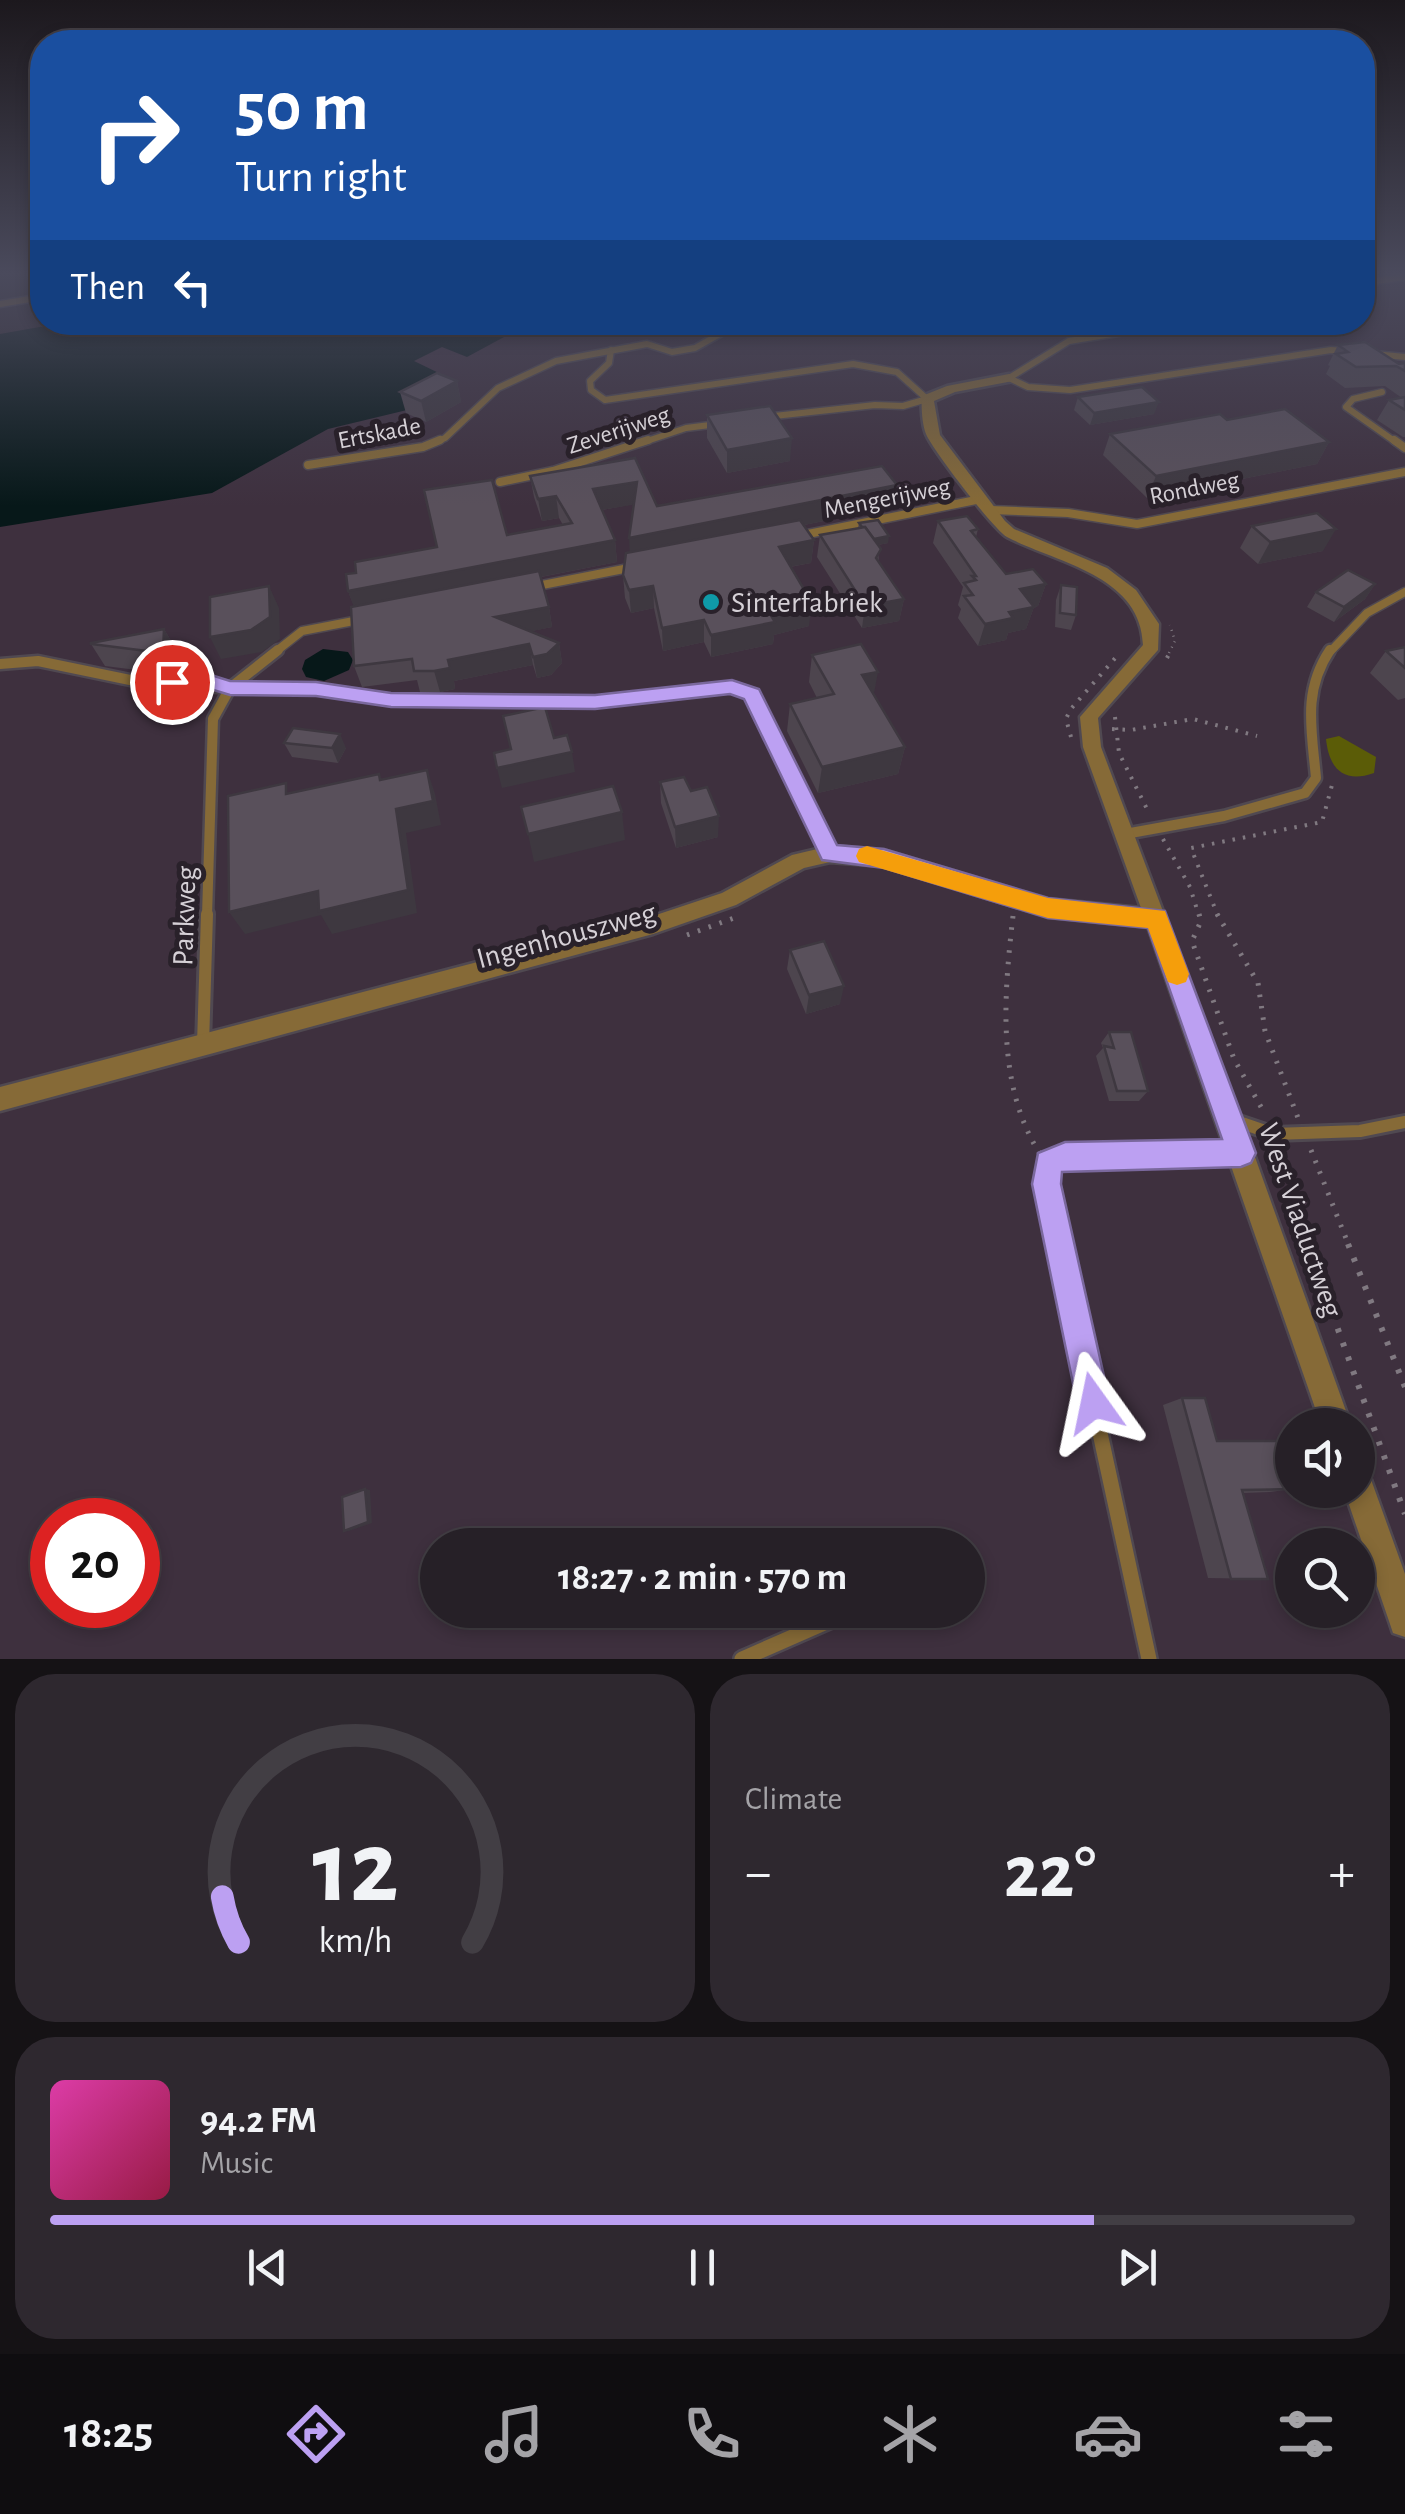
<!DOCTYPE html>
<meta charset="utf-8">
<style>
body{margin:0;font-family:"Alegreya Sans",sans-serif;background:#2e282f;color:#f1f3f6;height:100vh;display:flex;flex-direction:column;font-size:38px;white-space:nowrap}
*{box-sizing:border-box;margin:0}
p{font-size:32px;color:#a4a3a7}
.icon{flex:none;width:55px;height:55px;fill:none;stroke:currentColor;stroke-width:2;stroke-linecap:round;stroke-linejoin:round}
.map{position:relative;height:1659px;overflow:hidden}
.side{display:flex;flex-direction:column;gap:15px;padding:15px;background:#151215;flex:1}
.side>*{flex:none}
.banner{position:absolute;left:30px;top:30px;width:1345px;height:305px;border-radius:40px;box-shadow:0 5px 15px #0003,0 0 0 2px #423e44;background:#1a4fa0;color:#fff;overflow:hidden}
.fabs{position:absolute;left:1275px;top:1408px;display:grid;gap:20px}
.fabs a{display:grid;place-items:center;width:100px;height:100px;border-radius:50%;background:#262027;box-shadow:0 5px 15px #0003,0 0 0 2px #423e44;font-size:50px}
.speed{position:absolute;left:30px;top:1498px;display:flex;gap:20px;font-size:50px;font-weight:700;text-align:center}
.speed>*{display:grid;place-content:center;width:130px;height:130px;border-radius:50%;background:#262027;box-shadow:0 5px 15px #0003,0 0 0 2px #423e44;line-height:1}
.speed .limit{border:15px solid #d22;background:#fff;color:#111}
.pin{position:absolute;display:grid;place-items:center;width:85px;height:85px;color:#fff;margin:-42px;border:5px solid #fff;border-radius:50%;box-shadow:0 2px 10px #0007}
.me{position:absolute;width:110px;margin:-55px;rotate:348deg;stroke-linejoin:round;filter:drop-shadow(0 0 8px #0008)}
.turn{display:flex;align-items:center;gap:35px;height:210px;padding:0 40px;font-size:45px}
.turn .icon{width:130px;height:130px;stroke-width:2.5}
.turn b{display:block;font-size:70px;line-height:85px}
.then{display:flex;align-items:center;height:95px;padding:0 40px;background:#0003;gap:20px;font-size:38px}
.big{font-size:75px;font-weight:700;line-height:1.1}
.side .card{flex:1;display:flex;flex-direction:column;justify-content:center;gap:15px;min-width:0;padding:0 35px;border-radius:40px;background:#2e282f}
.side .dial{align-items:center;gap:0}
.dial svg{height:260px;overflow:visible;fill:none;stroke:#423e44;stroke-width:7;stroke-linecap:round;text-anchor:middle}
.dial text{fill:#f1f3f6;stroke:none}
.song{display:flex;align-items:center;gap:30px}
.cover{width:120px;height:120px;border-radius:15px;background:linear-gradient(135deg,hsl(320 70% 55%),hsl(340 70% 35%))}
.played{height:10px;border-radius:5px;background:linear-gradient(90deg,#bca0f2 80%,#423e44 80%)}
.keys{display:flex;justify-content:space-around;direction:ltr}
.heat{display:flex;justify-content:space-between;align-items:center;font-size:55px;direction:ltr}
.side .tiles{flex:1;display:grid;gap:15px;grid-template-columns:1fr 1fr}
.card:last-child{grid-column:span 2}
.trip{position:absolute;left:420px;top:1528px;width:565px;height:100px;border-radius:50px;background:#262027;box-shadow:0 5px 15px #0003,0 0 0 2px #423e44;font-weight:700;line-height:100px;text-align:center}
.tab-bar{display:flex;height:160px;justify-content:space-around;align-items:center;background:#0f0d10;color:#a4a3a7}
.tab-bar .icon{width:70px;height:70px}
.tab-bar .active{color:#bca0f2}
.tab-bar b{font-size:45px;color:#f1f3f6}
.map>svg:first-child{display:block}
.industrial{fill:#3e303e;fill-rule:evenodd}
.green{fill:#5b5c07}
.water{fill:#071819}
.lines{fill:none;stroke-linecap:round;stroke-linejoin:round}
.service-far4-casing{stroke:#504951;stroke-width:9}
.service-far3-casing{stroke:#504951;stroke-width:11}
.service-far2-casing{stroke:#504951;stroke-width:15}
.service-far1-casing{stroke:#504951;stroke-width:18}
.service-casing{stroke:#504951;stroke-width:20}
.minor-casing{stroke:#504951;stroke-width:5}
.path-far3{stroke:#807981;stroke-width:2.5;stroke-dasharray:1 5;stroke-linecap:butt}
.path-far2{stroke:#807981;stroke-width:4;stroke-dasharray:2.5 8;stroke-linecap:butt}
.path-far1{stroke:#807981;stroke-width:5;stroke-dasharray:2.5 9;stroke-linecap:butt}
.path{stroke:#807981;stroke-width:6;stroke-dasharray:4 11;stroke-linecap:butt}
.service-far4{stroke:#866a37;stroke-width:6}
.service-far3{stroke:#866a37;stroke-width:8}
.service-far2{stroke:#866a37;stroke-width:10}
.service-far1{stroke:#866a37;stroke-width:12}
.service{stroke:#866a37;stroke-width:15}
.minor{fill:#866a37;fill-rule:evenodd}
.wall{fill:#4d454e}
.shaded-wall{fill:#3e3840}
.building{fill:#59505b;stroke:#3e3840;stroke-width:2.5}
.route{fill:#bca0f2;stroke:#7a689d;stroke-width:2.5}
.slow{fill:#f59e0b}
.culture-dot{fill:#0f9aa8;stroke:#29212a;stroke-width:4}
.labels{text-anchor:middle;stroke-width:10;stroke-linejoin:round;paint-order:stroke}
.far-street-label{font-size:25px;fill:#d5d0d6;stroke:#29212a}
.poi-label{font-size:30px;fill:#d5d0d6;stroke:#29212a;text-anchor:start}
.street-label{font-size:30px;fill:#d5d0d6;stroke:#29212a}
</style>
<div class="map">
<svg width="1405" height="1659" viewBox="0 0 1405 1659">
<rect width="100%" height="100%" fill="#332b34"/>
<path class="industrial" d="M 1363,274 L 1405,274 L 1405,1659 L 0,1659 L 0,504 L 386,363 L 507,323 L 1362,322 ZM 1292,1425 L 1358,1425 L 1358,1490 L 1292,1490 ZM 52,1520 L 138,1520 L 138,1605 L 52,1605 ZM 438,1545 L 968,1545 L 968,1610 L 438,1610 ZM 1292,1545 L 1358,1545 L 1358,1610 L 1292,1610 Z"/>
<path class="green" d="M 1339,736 L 1376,757 L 1374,773 C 1343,784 1329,768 1326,739 Z"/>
<g class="water">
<polygon points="68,322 530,323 467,357 442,347 414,361 445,376 403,402 407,410 328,429 212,493 0,527 0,334"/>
<polygon points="323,649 348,652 353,660 349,670 324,681 306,677 302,669 305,660"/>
</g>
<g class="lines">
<defs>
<g id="service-far4">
<polyline points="1362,283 1405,277"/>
<polyline points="0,304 42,297"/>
<polyline points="611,350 609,363 590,381 591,390 605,400 853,364 897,372 927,399"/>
<polyline points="1374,354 1405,357"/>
<polyline points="1009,378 1028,387 1070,390 1331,350 1348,351"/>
<polyline points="1009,378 1069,341 1185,322"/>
<polyline points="1382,392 1353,399 1346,407 1397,443"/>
<polyline points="765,417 875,405 903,406 927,399"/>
<polyline points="434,443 445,438 498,388 556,361 647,344 672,352 695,348 741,322"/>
<polyline points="641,443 686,428 718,424"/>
</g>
<g id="service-far3">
<polyline points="1394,440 1405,448"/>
<polyline points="308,465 423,447 440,440"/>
<polyline points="500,482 553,471 648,440"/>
<polyline points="990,510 1068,513 1137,524 1405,472"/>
<polyline points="798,536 981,499"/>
<polyline points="532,587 634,567"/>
<polyline points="274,653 302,631 364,619"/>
<polyline points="1329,653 1367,613 1405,592"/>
</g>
<g id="service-far2">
<polyline points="0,664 38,661 130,680 230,688 278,650"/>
<path d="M 1125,834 L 1224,816 L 1305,793 L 1316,778 C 1312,731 1302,692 1330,650"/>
<polyline points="207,916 213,719 230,688 316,689 391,700 595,702 732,687 752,694 830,854"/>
</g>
<g id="service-far1">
<polyline points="203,1045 207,914"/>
<polyline points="1230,1119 1274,1134 1360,1131 1405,1122"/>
<polyline points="1060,1246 1046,1183 1048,1164 1065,1157 1240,1153"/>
</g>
<g id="service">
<polyline points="1059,1244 1149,1659"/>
<polyline points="742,1659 854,1610"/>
</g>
<g id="minor">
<path d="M 1009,374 L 1013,375 L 1013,381 L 955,392 L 934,401 L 940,435 L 1005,521 L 1014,529 L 1107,568 L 1136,590 L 1159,624 L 1158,650 L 1098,718 L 1101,747 L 1241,1118 L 1351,1425 L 1321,1425 L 1148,927 L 1048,917 L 883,866 L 830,862 L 804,868 L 736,905 L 653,934 L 0,1111 L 0,1087 L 653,916 L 722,893 L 792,855 L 830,846 L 883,850 L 1048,899 L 1141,908 L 1083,747 L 1080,717 L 1143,645 C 1141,575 1057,563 1007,537 C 994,530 932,449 926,434 C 922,424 921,406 922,396 L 947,386 Z"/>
<polygon points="1358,1470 1369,1474 1405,1574 1405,1637 1393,1633 1389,1621 1344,1490 1358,1490"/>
</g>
</defs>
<use href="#service-far4" class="service-far4-casing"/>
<use href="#service-far3" class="service-far3-casing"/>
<use href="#service-far2" class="service-far2-casing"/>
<use href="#service-far1" class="service-far1-casing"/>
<use href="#service" class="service-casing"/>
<use href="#minor" class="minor-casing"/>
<polyline class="path-far3" points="1169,653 1175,641 1170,625"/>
<g class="path-far2">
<polyline points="1167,658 1171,650"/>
<polyline points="1115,717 1119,753 1149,813"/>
<polyline points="1112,729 1131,730 1193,719 1257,736"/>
<polyline points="1071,737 1066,719 1070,710 1117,656"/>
<polyline points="1163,839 1190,887 1199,916"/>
<polyline points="1218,916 1191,848 1322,822 1332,785"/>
</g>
<g class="path-far1">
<polyline points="1199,914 1201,921 1192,941 1234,1059 1265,1114"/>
<polyline points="1217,914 1258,983 1265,1031 1298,1118"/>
<path d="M 1013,916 C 1004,994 996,1085 1040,1154"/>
<polyline points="687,935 734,918"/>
<polyline points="1281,1150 1308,1246"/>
<polyline points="1311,1150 1349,1246"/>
<polyline points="1268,1169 1289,1170"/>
</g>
<g class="path">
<polyline points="1307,1244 1405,1514"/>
<polyline points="1348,1244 1405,1387"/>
</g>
<use href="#service-far4" class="service-far4"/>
<use href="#service-far3" class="service-far3"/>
<use href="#service-far2" class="service-far2"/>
<use href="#service-far1" class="service-far1"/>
<use href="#service" class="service"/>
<use href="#minor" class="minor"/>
</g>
<g class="wall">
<polygon points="821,322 879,322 877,334 858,337 844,324 824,326"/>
<polygon points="1338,345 1399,364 1405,363 1405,437 1403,437 1377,420 1389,400 1402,398 1385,386 1345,388 1326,374 1330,366 1328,365"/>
<polygon points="457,381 461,402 426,422 406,413 400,392"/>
<polygon points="1078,397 1154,414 1090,425 1074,410"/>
<polygon points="707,415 790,461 727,473 707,438"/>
<polygon points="1227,420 1329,442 1317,464 1147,498 1103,455 1110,434"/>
<polygon points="530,476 657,506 893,507 804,525 814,540 811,563 790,567 809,626 774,635 773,644 711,657 704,642 663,651 654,608 631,613 625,598 623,575 630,552 634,504 602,510 615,540 617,562 541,577 549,607 552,627 531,631 559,643 562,663 551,675 537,678 533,665 454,681 455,689 440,692 420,692 417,680 362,687 354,666 354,606 348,591 507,535 563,525 559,518 542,521 534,497"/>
<polygon points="938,521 978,529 976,537 1006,574 1046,584 1038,606 1034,607 1026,629 1008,633 1006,640 978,646 958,618 961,609 958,605 963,587 933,543"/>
<polygon points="859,523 888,543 878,545 879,562 904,599 899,621 862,628 817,557 820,535 858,528"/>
<polygon points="1252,526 1323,551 1258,564 1240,548"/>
<polygon points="1375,584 1365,599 1334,622 1307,607 1316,592"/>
<polygon points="1061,585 1076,615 1071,630 1055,627 1056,600"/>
<polygon points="164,629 177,651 176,675 105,666 91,644"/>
<polygon points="1405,647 1405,698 1398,700 1370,673 1386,651"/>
<polygon points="812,655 874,695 905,747 898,774 818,793 787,731 790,704 817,698 809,682"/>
<polygon points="284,743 346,748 338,763 292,757"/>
<polygon points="660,782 718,837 676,848 661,803"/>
<polygon points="790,950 840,1004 806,1014 787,969"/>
<polygon points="1109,1032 1148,1091 1139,1101 1109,1101 1096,1056 1103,1048 1101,1043"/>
<polygon points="1182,1398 1217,1441 1292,1489 1270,1492 1243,1493 1268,1579 1208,1578 1163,1405"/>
</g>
<g class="shaded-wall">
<polygon points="825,322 844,322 824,326"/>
<polygon points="860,322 879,322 877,334 858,337"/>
<polygon points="457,381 461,402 426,422 421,401"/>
<polygon points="1159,402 1154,414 1090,425 1094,413"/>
<polygon points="792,438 790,461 727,473 727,450"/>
<polygon points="1329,442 1317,464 1147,498 1156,476"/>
<polygon points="637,482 638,504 595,511 593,489"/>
<polygon points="897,485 893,507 630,560 629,538"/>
<polygon points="556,496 559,518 542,521 538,499"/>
<polygon points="1336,529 1323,551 1258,564 1270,542"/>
<polygon points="889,536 888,543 869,547 870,539"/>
<polygon points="615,540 617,562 356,613 348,591"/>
<polygon points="814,540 811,563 777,569 779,547"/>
<polygon points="1046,584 1038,606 1013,611 1020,589"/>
<polygon points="1375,584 1365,599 1334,622 1344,607"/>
<polygon points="269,586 279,608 280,639 262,652 221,659 210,637"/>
<polygon points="653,586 654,608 631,613 629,590"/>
<polygon points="904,599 899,621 862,628 865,606"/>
<polygon points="812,603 809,626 774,635 773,644 711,657 711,635 770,614"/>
<polygon points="549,607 552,627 499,638 495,617"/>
<polygon points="1034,607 1026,629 1008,633 1006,640 978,646 985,624 1009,612"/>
<polygon points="704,620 704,642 663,651 662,628"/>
<polygon points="164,629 177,651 176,675 163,653"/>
<polygon points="559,643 562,663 551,675 537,678 533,657"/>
<polygon points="529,644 533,665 454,681 455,689 440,692 434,671 448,660"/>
<polygon points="878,672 873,699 862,675"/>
<polygon points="340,734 346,748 338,763 332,748"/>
<polygon points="905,747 898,774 818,793 822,767"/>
<polygon points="572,752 575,772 502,788 497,768"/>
<polygon points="427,770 435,794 441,825 406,833 417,913 332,934 321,915 245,934 229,912 396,809"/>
<polygon points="622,812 625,840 534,862 528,834"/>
<polygon points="719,816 718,837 676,848 675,827"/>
<polygon points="844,986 840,1004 806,1014 809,995"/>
<polygon points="365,1489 370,1490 372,1523 349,1531 344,1531"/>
<polygon points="138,1587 144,1587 143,1605 112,1615 103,1616 138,1605"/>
</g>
<g class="building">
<polygon points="1365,342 1399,364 1405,363 1405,371 1396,366 1356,367 1336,354 1348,352 1338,345"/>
<polygon points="437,373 457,381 421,401 400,392"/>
<polygon points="1142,387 1159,402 1094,413 1078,397"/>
<polygon points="1405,397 1405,410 1389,400"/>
<polygon points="770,406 792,438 727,450 707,415"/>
<polygon points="1285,409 1329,442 1156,476 1110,434 1220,414 1227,420"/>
<polygon points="635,458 657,506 882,466 897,485 629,538 637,482 593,489 615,540 348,591 346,574 356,573 355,562 437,547 424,490 492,480 507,535 572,523 556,496 538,499 530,476"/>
<polygon points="1317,513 1336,529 1270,542 1252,526"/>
<polygon points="967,516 978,529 971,531 1006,574 1033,569 1046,584 1020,589 1034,607 1009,612 1013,618 985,624 964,596 973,595 964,583 976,580 972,576 976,576 938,521"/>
<polygon points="800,520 814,540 779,547 812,603 770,614 775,622 711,635 704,620 662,628 653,586 629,590 623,575 626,553"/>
<polygon points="878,520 889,536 874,539 865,527 862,527 859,523"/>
<polygon points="865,527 881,549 876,558 904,599 865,606 820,535"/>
<polygon points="1348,570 1375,584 1344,607 1316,592"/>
<polygon points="539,571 549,607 495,617 559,643 547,654 533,657 529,644 448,660 450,668 434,671 414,671 412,659 354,666 351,607"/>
<polygon points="1061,585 1077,587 1076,615 1060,613"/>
<polygon points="269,586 270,617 251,630 210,637 210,597"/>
<polygon points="164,629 163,653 91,644 91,643"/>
<polygon points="861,644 878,672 862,675 905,747 822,767 790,704 834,694 812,655"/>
<polygon points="1405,647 1405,668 1386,651"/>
<polygon points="545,707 554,738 567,735 572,752 497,768 494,753 511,749 503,716"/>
<polygon points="293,728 340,734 332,748 284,743"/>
<polygon points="427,770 433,801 396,809 408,890 319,911 318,891 229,912 228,796 286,783 286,794 379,774 380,780"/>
<polygon points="684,777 691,791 707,787 719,816 675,827 660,782"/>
<polygon points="613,786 622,812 528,834 521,807"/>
<polygon points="824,941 844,986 809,995 790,950"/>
<polygon points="1109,1032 1131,1032 1148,1091 1117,1091 1104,1046 1114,1048"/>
<polygon points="1182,1398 1205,1398 1217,1441 1281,1441 1292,1479 1292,1489 1242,1490 1268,1579 1231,1579"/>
<polygon points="365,1489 368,1522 344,1531 342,1497"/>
<polygon points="104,1605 135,1605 103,1616"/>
</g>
<linearGradient id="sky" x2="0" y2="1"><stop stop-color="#1c181d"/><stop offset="0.54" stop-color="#4a4a5c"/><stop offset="1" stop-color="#4a4a5c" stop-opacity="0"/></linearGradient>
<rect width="1405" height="506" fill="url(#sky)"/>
<polygon class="route" points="208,674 230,681 316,682 391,693 595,695 732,680 759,689 837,845 884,849 1048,898 1165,911 1256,1153 1251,1163 1241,1167 1062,1172 1061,1184 1110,1403 1106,1415 1094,1419 1082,1415 1077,1403 1032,1184 1038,1153 1065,1142 1222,1139 1148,928 1048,918 884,868 822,860 744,699 730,694 595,709 391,707 316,696 230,695 207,688 172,689 162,682 172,676"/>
<polygon class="slow" points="867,846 1048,898 1165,911 1189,974 1186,982 1177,985 1168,982 1148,928 1048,918 859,862 856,856 859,849"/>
<circle class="culture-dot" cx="711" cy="602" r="10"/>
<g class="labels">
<g class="far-street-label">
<text transform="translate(618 429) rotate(-18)" y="9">Zeverijweg</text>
<text transform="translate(379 432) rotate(-11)" y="9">Ertskade</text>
<text transform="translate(1194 487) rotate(-11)" y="9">Rondweg</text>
<text transform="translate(887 497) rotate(-11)" y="9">Mengerijweg</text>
</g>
<g class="poi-label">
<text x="731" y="612">Sinterfabriek</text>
</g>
<g class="street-label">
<text transform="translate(184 916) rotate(-88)" y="10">Parkweg</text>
<text transform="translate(566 935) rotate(-15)" y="10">Ingenhouszweg</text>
<text transform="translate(1301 1220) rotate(71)" y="10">West Viaductweg</text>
</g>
</g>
</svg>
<div class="fabs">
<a><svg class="icon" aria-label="sound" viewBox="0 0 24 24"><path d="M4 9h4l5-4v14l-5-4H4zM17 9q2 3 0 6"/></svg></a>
<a><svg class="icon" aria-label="search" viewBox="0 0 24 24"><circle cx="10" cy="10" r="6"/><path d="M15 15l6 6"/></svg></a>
</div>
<div class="speed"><div class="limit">20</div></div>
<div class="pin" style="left:172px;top:682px;background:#d93025"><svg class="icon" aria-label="arrive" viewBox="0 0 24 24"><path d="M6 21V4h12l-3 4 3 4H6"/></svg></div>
<svg class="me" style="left:1094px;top:1403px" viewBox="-20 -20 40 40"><path d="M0-17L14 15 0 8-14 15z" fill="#bca0f2" stroke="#fff" stroke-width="4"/></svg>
<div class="trip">18:27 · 2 min · 570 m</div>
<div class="banner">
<div class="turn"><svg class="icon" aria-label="right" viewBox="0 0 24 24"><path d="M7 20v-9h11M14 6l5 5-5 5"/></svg><div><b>50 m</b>Turn right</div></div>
<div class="then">Then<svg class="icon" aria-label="left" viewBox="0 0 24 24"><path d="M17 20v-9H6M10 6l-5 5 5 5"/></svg></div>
</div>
</div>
<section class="side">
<div class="tiles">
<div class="card dial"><svg viewBox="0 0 100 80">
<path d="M14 69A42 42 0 1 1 86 69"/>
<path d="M14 69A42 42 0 0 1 9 55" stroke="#bca0f2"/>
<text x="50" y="56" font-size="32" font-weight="700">12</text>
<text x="50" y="72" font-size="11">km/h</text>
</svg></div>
<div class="card"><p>Climate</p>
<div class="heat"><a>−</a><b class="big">22°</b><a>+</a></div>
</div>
<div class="card">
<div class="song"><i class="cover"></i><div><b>94.2 FM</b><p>Music</p></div></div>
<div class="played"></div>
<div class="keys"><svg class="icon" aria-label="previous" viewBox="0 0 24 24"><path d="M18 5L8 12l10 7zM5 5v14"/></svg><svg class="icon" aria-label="pause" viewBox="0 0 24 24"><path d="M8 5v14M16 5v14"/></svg><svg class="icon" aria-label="next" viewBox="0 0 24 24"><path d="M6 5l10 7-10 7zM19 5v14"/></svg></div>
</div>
</div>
</section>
<nav class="tab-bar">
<b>18:25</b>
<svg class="icon active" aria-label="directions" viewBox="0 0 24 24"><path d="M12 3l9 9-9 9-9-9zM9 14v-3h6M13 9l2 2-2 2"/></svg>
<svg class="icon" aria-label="music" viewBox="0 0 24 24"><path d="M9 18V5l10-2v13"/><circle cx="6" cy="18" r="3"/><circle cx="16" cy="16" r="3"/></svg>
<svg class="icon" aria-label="phone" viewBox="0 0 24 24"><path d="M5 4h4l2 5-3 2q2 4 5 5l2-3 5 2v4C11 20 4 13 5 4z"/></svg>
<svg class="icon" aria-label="climate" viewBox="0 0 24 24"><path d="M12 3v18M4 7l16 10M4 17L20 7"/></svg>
<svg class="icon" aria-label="car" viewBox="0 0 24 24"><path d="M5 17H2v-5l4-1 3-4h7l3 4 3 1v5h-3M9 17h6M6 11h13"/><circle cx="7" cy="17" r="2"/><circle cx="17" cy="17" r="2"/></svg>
<svg class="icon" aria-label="filters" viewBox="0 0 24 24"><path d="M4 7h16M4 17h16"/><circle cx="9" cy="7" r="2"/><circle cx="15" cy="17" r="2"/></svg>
</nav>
